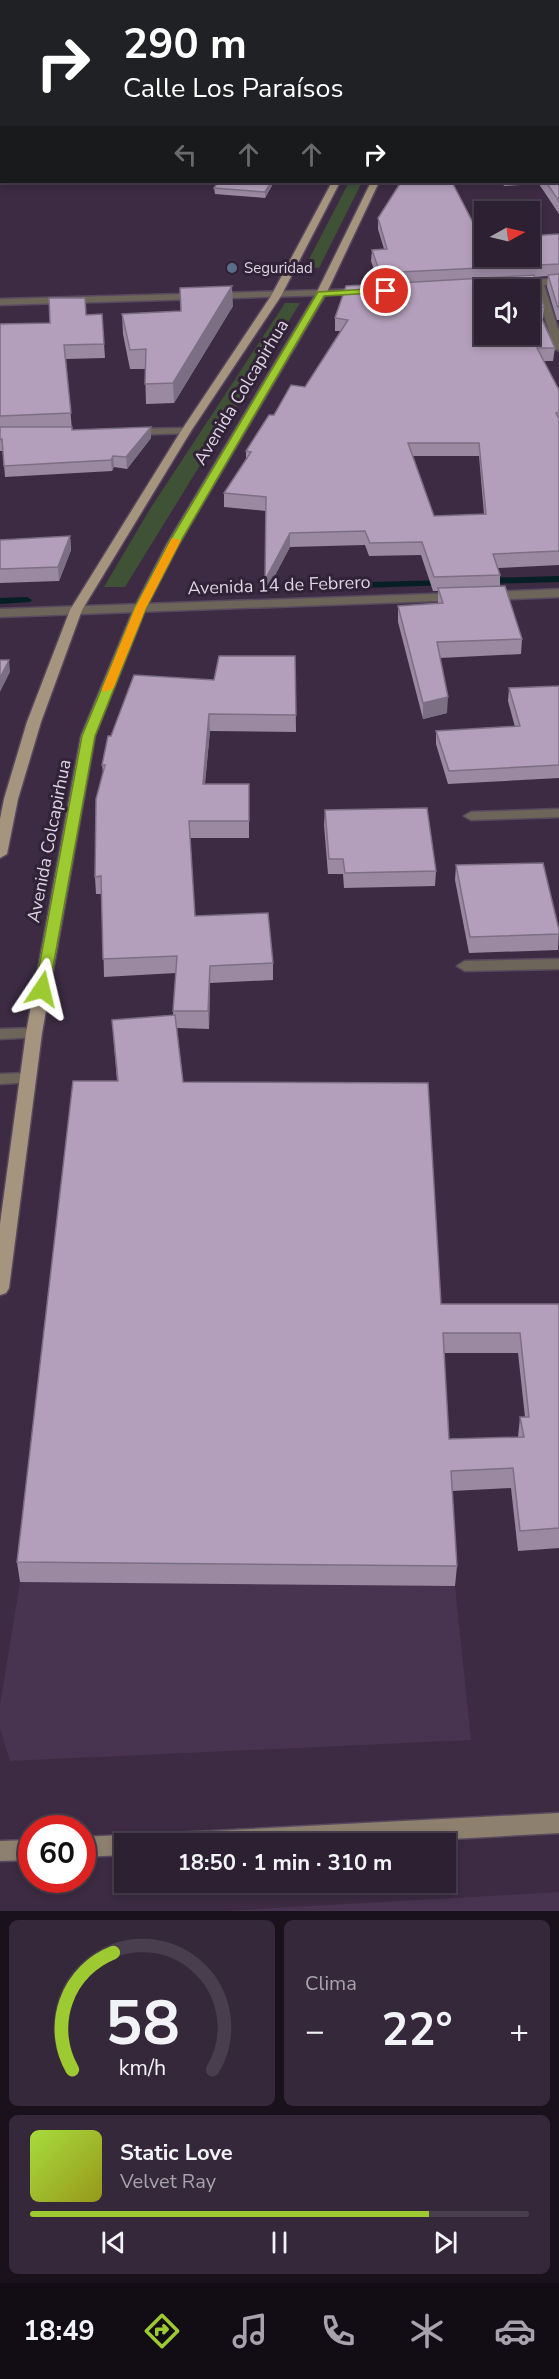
<!DOCTYPE html>
<html lang="es">
<meta charset="utf-8">
<style>
body{margin:0;font-family:"Nunito Sans",sans-serif;background:#35283a;color:#f1f3f6;height:100vh;display:flex;flex-direction:column;font-size:22px;white-space:nowrap}
*{box-sizing:border-box;margin:0}
p{font-size:20px;color:#a7a3ac}
.icon{flex:none;width:33px;height:33px;fill:none;stroke:currentColor;stroke-width:2;stroke-linecap:round;stroke-linejoin:round}
.map{position:relative;height:1911px;overflow:hidden}
.drawer{display:flex;flex-direction:column;gap:9px;padding:9px;background:#19121c;flex:1}
.drawer>*{flex:none}
.guide{position:absolute;left:0px;top:0px;width:560px;height:183px;box-shadow:0 3px 9px #0003,0 0 0 2px #483e4d;background:#202124;color:#fff;overflow:hidden}
.needle{width:39px;rotate:82deg}
.tools{position:absolute;left:474px;top:201px;display:grid;gap:12px}
.tools a{display:grid;place-items:center;width:66px;height:66px;border-radius:0px;background:#2d2032;box-shadow:0 3px 9px #0003,0 0 0 2px #483e4d;font-size:30px}
.speed{position:absolute;left:18px;top:1815px;display:flex;gap:12px;font-size:30px;font-weight:700;text-align:center}
.speed>*{display:grid;place-content:center;width:78px;height:78px;border-radius:50%;background:#2d2032;box-shadow:0 3px 9px #0003,0 0 0 2px #483e4d;line-height:1}
.speed .limit{border:9px solid #d22;background:#fff;color:#111}
.pin{position:absolute;display:grid;place-items:center;width:51px;height:51px;color:#fff;margin:-26px;border:3px solid #fff;border-radius:50%;box-shadow:0 2px 6px #0007}
.me{position:absolute;width:66px;margin:-33px;rotate:10deg;stroke-linejoin:round;filter:drop-shadow(0 0 4px #0008)}
.turn{display:flex;align-items:center;gap:21px;height:126px;padding:0 24px;font-size:27px}
.turn .icon{width:78px;height:78px;stroke-width:2.5}
.turn b{display:block;font-size:42px;line-height:51px}
.lanes{display:flex;align-items:center;height:57px;padding:0 24px;background:#0003;justify-content:center;gap:30px;direction:ltr}
.lanes .off{opacity:.35}
.big{font-size:45px;font-weight:700;line-height:1.1}
.drawer .widget{flex:1;display:flex;flex-direction:column;justify-content:center;gap:9px;min-width:0;padding:0 21px;border-radius:9px;background:#35283a}
.drawer .dial{align-items:center;gap:0}
.dial svg{height:156px;overflow:visible;fill:none;stroke:#483e4d;stroke-width:7;stroke-linecap:round;text-anchor:middle}
.dial text{fill:#f1f3f6;stroke:none}
.song{display:flex;align-items:center;gap:18px}
.cover{width:72px;height:72px;border-radius:9px;background:linear-gradient(135deg,hsl(80 70% 55%),hsl(60 70% 35%))}
.played{height:6px;border-radius:3px;background:linear-gradient(90deg,#9dca30 80%,#483e4d 80%)}
.keys{display:flex;justify-content:space-around;direction:ltr}
.heat{display:flex;justify-content:space-between;align-items:center;font-size:33px;direction:ltr}
.drawer .tiles{flex:1;display:grid;gap:9px;grid-template-columns:1fr 1fr}
.widget:last-child{grid-column:span 2}
.trip{position:absolute;left:114px;top:1833px;width:342px;height:60px;border-radius:0px;background:#2d2032;box-shadow:0 3px 9px #0003,0 0 0 2px #483e4d;font-weight:700;line-height:60px;text-align:center}
.tab-bar{display:flex;height:96px;justify-content:space-around;align-items:center;background:#120d14;color:#a7a3ac}
.tab-bar .icon{width:42px;height:42px}
.tab-bar .active{color:#9dca30}
.tab-bar b{font-size:27px;color:#f1f3f6}
.map>svg:first-child{display:block}
.built{fill:#483350}
.green{fill:#3f5236}
.lines{fill:none;stroke-linecap:round;stroke-linejoin:round}
.stream{fill:#061f24;fill-rule:evenodd}
.service-casing{stroke:#59495f;stroke-width:3}
.minor-casing{stroke:#59495f;stroke-width:3}
.tertiary-casing{stroke:#59495f;stroke-width:3}
.secondary-casing{stroke:#59495f;stroke-width:3}
.primary-casing{stroke:#59495f;stroke-width:3}
.service{fill:#6d6559;fill-rule:evenodd}
.minor{fill:#6d6559;fill-rule:evenodd}
.tertiary{fill:#6d6559;fill-rule:evenodd}
.secondary{fill:#8d806e;fill-rule:evenodd}
.primary{fill:#a5957e;fill-rule:evenodd}
.wall{fill:#9a89a1;fill-rule:evenodd}
.shaded-wall{fill:#7d6f83}
.building{fill:#b39fbb;stroke:#7d6f83;stroke-width:1.5;fill-rule:evenodd}
.route{fill:#9dca30;stroke:#66831f;stroke-width:1.5}
.slow{fill:#f59e0b}
.service-dot{fill:#5c6f8a;stroke:#322238;stroke-width:2}
.labels{text-anchor:middle;stroke-width:6;stroke-linejoin:round;paint-order:stroke}
.far-poi-label{font-size:15px;fill:#ded4e2;stroke:#322238;text-anchor:start}
.street-label{font-size:18px;fill:#ded4e2;stroke:#322238}
</style>
<div class="map">
<svg width="559" height="1911" viewBox="0 0 559 1911">
<rect width="100%" height="100%" fill="#3c2b42"/>
<g class="built">
<polygon points="427,1103 457,1557 455,1586 471,1740 10,1761 0,1729 0,1705 20,1582"/>
<polygon points="559,1892 559,1911 223,1911"/>
</g>
<g class="green">
<polygon points="349,182 362,182 319,268 305,267"/>
<polygon points="285,303 300,303 125,587 104,587 150,509"/>
</g>
<g class="lines">
<g class="stream">
<polygon points="559,576 559,582 485,584 480,581 485,578"/>
<polygon points="447,580 452,583 450,585 332,589 327,586 332,583"/>
<polygon points="27,597 32,600 30,602 0,604 0,598"/>
</g>
<defs>
<polygon id="service" points="559,959 559,969 465,971 457,966 465,961"/>
<g id="minor">
<polygon points="492,0 500,0 501,2 493,2"/>
<polygon points="559,278 559,284 544,285 559,332 559,351 554,348 535,286 519,287 514,284 519,281"/>
<polygon points="363,289 366,290 366,294 0,305 0,299"/>
<polygon points="186,428 191,431 190,433 132,435 127,432 132,429"/>
<polygon points="559,589 559,597 489,600 483,596 489,592"/>
<polygon points="459,593 463,594 463,600 0,617 0,609"/>
<polygon points="559,809 559,817 471,820 464,816 471,812"/>
</g>
<g id="tertiary">
<polygon points="34,1028 42,1033 40,1037 0,1039 0,1029"/>
<polygon points="28,1073 36,1078 34,1082 0,1084 0,1074"/>
</g>
<g id="secondary">
<polygon points="559,1813 559,1833 363,1844 142,1844 145,1837 153,1834"/>
<polygon points="124,1835 132,1838 134,1844 124,1844 124,1855 82,1857 82,1837"/>
<polygon points="32,1840 32,1860 0,1861 0,1841"/>
</g>
<g id="primary">
<rect x="423" y="0" width="8" height="2"/>
<polygon points="461,0 469,0 461,2"/>
<polygon points="332,182 340,182 281,296 191,431 82,610 41,722 18,799 7,854 0,858 0,819 4,799 27,722 70,610 181,431 271,296"/>
<polygon points="371,182 379,182 326,294 179,544 146,608 95,736 42,1033 9,1288 6,1293 0,1295 0,1224 26,1033 81,736 134,608 167,544 316,294"/>
</g>
</defs>
<use href="#service" class="service-casing"/>
<use href="#minor" class="minor-casing"/>
<use href="#tertiary" class="tertiary-casing"/>
<use href="#secondary" class="secondary-casing"/>
<use href="#primary" class="primary-casing"/>
<use href="#service" class="service"/>
<use href="#minor" class="minor"/>
<use href="#tertiary" class="tertiary"/>
<use href="#secondary" class="secondary"/>
<use href="#primary" class="primary"/>
</g>
<g class="wall">
<polygon points="522,0 559,0 559,214 539,184 504,186 502,182 558,182 558,2 523,2"/>
<polygon points="2,73 2,125 0,125 0,74"/>
<polygon points="75,182 122,182 120,185"/>
<polygon points="218,182 274,182 265,198 215,194 214,188"/>
<path d="M 378,218 L 482,240 L 559,234 L 559,320 L 557,320 L 547,287 L 548,276 L 535,277 L 544,307 L 543,320 L 555,348 L 553,361 L 544,361 L 559,390 L 559,565 L 498,568 L 500,575 L 500,586 L 522,639 L 521,654 L 440,658 L 447,713 L 423,719 L 398,622 L 398,606 L 438,603 L 438,591 L 433,591 L 421,555 L 369,556 L 365,545 L 290,547 L 265,594 L 266,511 L 224,507 L 224,493 L 246,460 L 246,451 L 274,415 L 305,387 L 341,331 L 335,331 L 335,318 L 379,284 L 371,261 L 372,250 L 384,249 L 378,229 ZM 413,456 L 479,456 L 484,514 L 434,516 Z"/>
<polygon points="180,288 233,306 174,403 146,404 145,369 130,369 123,334 122,314 181,311"/>
<polygon points="102,314 105,358 66,359 72,430 151,427 151,438 127,469 114,467 112,471 5,477 3,451 0,451 0,324 50,323 86,315"/>
<polygon points="70,536 71,550 59,581 0,583 0,540"/>
<path d="M 295,656 L 296,732 L 210,731 L 205,784 L 249,784 L 249,838 L 190,838 L 195,916 L 273,963 L 273,980 L 210,983 L 209,1029 L 177,1028 L 183,1082 L 441,1304 L 559,1304 L 559,1548 L 518,1551 L 511,1488 L 452,1491 L 457,1566 L 455,1586 L 20,1582 L 17,1562 L 117,1081 L 112,1020 L 173,1015 L 176,973 L 104,977 L 102,894 L 96,894 L 95,877 L 103,773 L 102,765 L 111,736 L 214,680 ZM 444,1353 L 518,1353 L 525,1417 L 520,1417 L 518,1437 L 449,1439 Z"/>
<polygon points="559,686 559,778 448,784 436,744 436,731 515,727 508,701 509,688"/>
<polygon points="325,810 436,871 435,886 344,888 343,874 328,874 324,825"/>
<polygon points="456,865 559,930 558,950 469,953 455,880"/>
</g>
<g class="shaded-wall">
<polygon points="271,182 274,182 265,198 265,192"/>
<polygon points="232,286 233,306 174,403 173,383"/>
<polygon points="151,427 151,438 127,469 126,457"/>
<polygon points="113,456 114,467 112,471 111,460"/>
<polygon points="290,533 290,547 265,594 265,580"/>
<polygon points="70,536 71,550 59,581 58,567"/>
<polygon points="9,660 10,672 0,692 0,678"/>
<polygon points="448,697 447,713 423,719 423,703"/>
<polygon points="209,714 210,731 203,801 203,784"/>
<polygon points="210,966 210,983 209,1029 208,1011"/>
</g>
<g class="building">
<polygon points="530,0 559,0 559,19 558,19 558,2 531,2"/>
<polygon points="558,27 559,27 559,136 558,137"/>
<polygon points="2,73 2,111 0,111 0,74"/>
<polygon points="558,145 559,145 559,201 546,182 558,182"/>
<polygon points="218,182 271,182 265,192 214,188"/>
<polygon points="401,182 452,182 482,240 484,239 484,256 530,256 530,236 559,234 559,264 380,273 372,250 387,249 378,218"/>
<polygon points="559,274 559,308 558,308 548,275"/>
<path d="M 534,275 L 544,307 L 537,308 L 555,348 L 537,348 L 559,390 L 559,413 L 556,413 L 559,419 L 559,551 L 493,554 L 500,575 L 434,577 L 422,542 L 370,543 L 365,531 L 290,533 L 265,580 L 266,497 L 224,493 L 251,452 L 246,451 L 269,415 L 274,415 L 291,385 L 305,387 L 348,320 L 335,318 L 346,286 ZM 484,290 L 530,290 L 530,334 L 484,334 ZM 408,443 L 479,443 L 486,514 L 434,516 Z"/>
<polygon points="232,286 173,383 145,384 146,349 130,350 122,314 181,311 180,288"/>
<polygon points="49,298 85,298 86,315 102,314 104,344 64,345 71,413 0,416 0,324 50,323"/>
<polygon points="0,427 72,427 72,430 151,427 126,457 113,456 111,460 4,466 2,439 0,440"/>
<polygon points="70,536 58,567 0,569 0,540"/>
<polygon points="505,586 522,639 437,642 448,697 423,703 398,606 443,603 438,588"/>
<polygon points="219,656 295,656 296,715 209,714 203,784 249,784 249,821 189,821 195,916 268,913 273,963 210,966 208,1011 173,1011 177,956 103,959 101,876 95,877 96,799 105,765 102,765 108,736 111,736 134,675 214,680"/>
<polygon points="0,660 9,660 0,678"/>
<polygon points="559,686 559,765 449,771 436,731 520,726 509,688"/>
<polygon points="427,808 436,871 345,873 343,859 329,859 325,810"/>
<polygon points="543,863 559,930 559,934 470,937 456,865"/>
<path d="M 175,1015 L 183,1082 L 428,1083 L 441,1304 L 559,1304 L 559,1528 L 520,1531 L 513,1468 L 451,1471 L 457,1566 L 17,1562 L 73,1081 L 118,1081 L 112,1020 ZM 443,1333 L 520,1333 L 529,1417 L 520,1417 L 524,1437 L 449,1439 Z"/>
</g>
<polygon class="route" points="386,288 390,289 390,292 324,296 179,544 146,608 95,736 49,989 42,993 37,992 35,989 82,736 135,608 168,544 318,292"/>
<polygon class="slow" points="172,538 181,540 146,608 113,689 103,692 102,689 135,608"/>
<circle class="service-dot" cx="232" cy="268" r="6"/>
<g class="labels">
<g class="far-poi-label">
<text x="244" y="273">Seguridad</text>
</g>
<g class="street-label">
<text transform="translate(241 392) rotate(-59)" y="6">Avenida Colcapirhua</text>
<text transform="translate(279 585) rotate(-2)" y="6">Avenida 14 de Febrero</text>
<text transform="translate(49 841) rotate(-79)" y="6">Avenida Colcapirhua</text>
</g>
</g>
</svg>
<div class="tools">
<a><svg class="needle" viewBox="-14 -14 28 28"><path d="M0-13l5 13h-10z" fill="#e53935"/><path d="M0 13l5-13h-10z" fill="#a7a3ac"/></svg></a>
<a><svg class="icon" aria-label="sound" viewBox="0 0 24 24"><path d="M4 9h4l5-4v14l-5-4H4zM17 9q2 3 0 6"/></svg></a>
</div>
<div class="speed"><div class="limit">60</div></div>
<div class="pin" style="left:386px;top:291px;background:#d93025"><svg class="icon" aria-label="arrive" viewBox="0 0 24 24"><path d="M6 21V4h12l-3 4 3 4H6"/></svg></div>
<svg class="me" style="left:42px;top:989px" viewBox="-20 -20 40 40"><path d="M0-17L14 15 0 8-14 15z" fill="#9dca30" stroke="#fff" stroke-width="4"/></svg>
<div class="trip">18:50 · 1 min · 310 m</div>
<div class="guide">
<div class="turn"><svg class="icon" aria-label="right" viewBox="0 0 24 24"><path d="M7 20v-9h11M14 6l5 5-5 5"/></svg><div><b>290 m</b>Calle Los Paraísos</div></div>
<div class="lanes"><svg class="icon off" aria-label="left" viewBox="0 0 24 24"><path d="M17 20v-9H6M10 6l-5 5 5 5"/></svg><svg class="icon off" aria-label="ahead" viewBox="0 0 24 24"><path d="M12 20V5M6 11l6-6 6 6"/></svg><svg class="icon off" aria-label="ahead" viewBox="0 0 24 24"><path d="M12 20V5M6 11l6-6 6 6"/></svg><svg class="icon" aria-label="right" viewBox="0 0 24 24"><path d="M7 20v-9h11M14 6l5 5-5 5"/></svg></div>
</div>
</div>
<section class="drawer">
<div class="tiles">
<div class="widget dial"><svg viewBox="0 0 100 80">
<path d="M14 69A42 42 0 1 1 86 69"/>
<path d="M14 69A42 42 0 0 1 35 9" stroke="#9dca30"/>
<text x="50" y="56" font-size="32" font-weight="700">58</text>
<text x="50" y="72" font-size="11">km/h</text>
</svg></div>
<div class="widget"><p>Clima</p>
<div class="heat"><a>−</a><b class="big">22°</b><a>+</a></div>
</div>
<div class="widget">
<div class="song"><i class="cover"></i><div><b>Static Love</b><p>Velvet Ray</p></div></div>
<div class="played"></div>
<div class="keys"><svg class="icon" aria-label="previous" viewBox="0 0 24 24"><path d="M18 5L8 12l10 7zM5 5v14"/></svg><svg class="icon" aria-label="pause" viewBox="0 0 24 24"><path d="M8 5v14M16 5v14"/></svg><svg class="icon" aria-label="next" viewBox="0 0 24 24"><path d="M6 5l10 7-10 7zM19 5v14"/></svg></div>
</div>
</div>
</section>
<nav class="tab-bar">
<b>18:49</b>
<svg class="icon active" aria-label="directions" viewBox="0 0 24 24"><path d="M12 3l9 9-9 9-9-9zM9 14v-3h6M13 9l2 2-2 2"/></svg>
<svg class="icon" aria-label="music" viewBox="0 0 24 24"><path d="M9 18V5l10-2v13"/><circle cx="6" cy="18" r="3"/><circle cx="16" cy="16" r="3"/></svg>
<svg class="icon" aria-label="phone" viewBox="0 0 24 24"><path d="M5 4h4l2 5-3 2q2 4 5 5l2-3 5 2v4C11 20 4 13 5 4z"/></svg>
<svg class="icon" aria-label="climate" viewBox="0 0 24 24"><path d="M12 3v18M4 7l16 10M4 17L20 7"/></svg>
<svg class="icon" aria-label="car" viewBox="0 0 24 24"><path d="M5 17H2v-5l4-1 3-4h7l3 4 3 1v5h-3M9 17h6M6 11h13"/><circle cx="7" cy="17" r="2"/><circle cx="17" cy="17" r="2"/></svg>
</nav>
